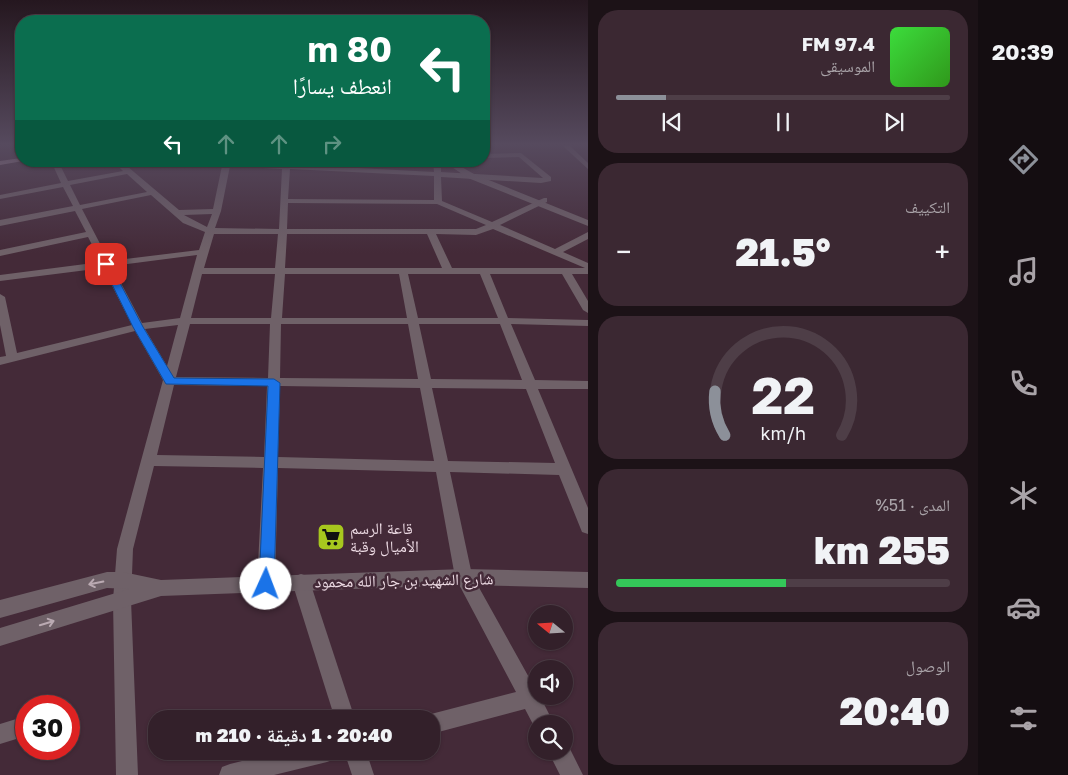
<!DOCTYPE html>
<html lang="ar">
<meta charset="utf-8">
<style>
body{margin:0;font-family:"Golos Text","Noto Naskh Arabic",sans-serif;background:#3b2832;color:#f1f3f6;direction:rtl;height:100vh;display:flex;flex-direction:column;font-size:19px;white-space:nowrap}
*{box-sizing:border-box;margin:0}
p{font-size:16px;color:#a9a3a8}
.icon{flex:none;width:28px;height:28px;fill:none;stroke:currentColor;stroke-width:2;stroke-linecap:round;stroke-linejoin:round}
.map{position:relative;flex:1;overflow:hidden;direction:ltr}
.drawer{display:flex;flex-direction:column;gap:10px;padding:10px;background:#1c1217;width:390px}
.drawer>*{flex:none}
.guide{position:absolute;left:15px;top:15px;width:475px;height:152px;border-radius:20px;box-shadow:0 1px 4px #0004,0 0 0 1px #4e3e47;direction:rtl;background:#0b6e4f;color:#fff;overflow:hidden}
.needle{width:32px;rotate:288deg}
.tools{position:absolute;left:528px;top:605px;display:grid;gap:10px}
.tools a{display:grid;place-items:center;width:45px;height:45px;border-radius:50%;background:#33202a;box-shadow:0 1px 4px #0004,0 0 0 1px #4e3e47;font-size:25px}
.speed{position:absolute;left:15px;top:695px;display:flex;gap:10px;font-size:25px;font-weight:700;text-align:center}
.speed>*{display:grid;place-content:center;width:65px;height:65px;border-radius:50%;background:#33202a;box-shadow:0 1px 4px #0004,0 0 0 1px #4e3e47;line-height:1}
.speed .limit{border:8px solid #d22;background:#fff;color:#111}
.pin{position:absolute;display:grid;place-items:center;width:42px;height:42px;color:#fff;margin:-21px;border-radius:10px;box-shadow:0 2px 8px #0006}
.me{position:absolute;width:55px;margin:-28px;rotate:2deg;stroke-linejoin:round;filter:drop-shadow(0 0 4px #0008)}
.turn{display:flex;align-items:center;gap:18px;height:105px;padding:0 15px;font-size:22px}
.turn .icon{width:65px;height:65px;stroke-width:2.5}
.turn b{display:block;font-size:35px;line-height:42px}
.lanes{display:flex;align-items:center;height:48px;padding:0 15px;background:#0003;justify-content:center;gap:25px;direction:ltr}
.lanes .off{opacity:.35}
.big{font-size:38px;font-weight:800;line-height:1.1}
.drawer .card{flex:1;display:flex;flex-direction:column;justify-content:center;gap:8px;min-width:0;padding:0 18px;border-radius:20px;background:#3b2832}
.drawer .dial{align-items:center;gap:0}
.dial svg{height:130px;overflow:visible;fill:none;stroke:#4e3e47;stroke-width:7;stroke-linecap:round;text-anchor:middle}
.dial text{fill:#f1f3f6;stroke:none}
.song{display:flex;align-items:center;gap:15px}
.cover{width:60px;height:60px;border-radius:8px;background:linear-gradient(135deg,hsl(120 70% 55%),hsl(110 70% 35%))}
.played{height:5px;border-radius:2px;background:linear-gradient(90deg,#8c9099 15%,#4e3e47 15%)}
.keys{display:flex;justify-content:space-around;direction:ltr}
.heat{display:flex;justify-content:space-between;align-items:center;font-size:28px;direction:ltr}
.charge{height:8px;border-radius:4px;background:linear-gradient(90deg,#34c759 51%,#4e3e47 0)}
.trip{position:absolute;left:148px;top:710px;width:292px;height:50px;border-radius:20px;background:#33202a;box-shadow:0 1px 4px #0004,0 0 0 1px #4e3e47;font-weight:800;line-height:50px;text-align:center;direction:rtl}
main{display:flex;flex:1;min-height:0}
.dock{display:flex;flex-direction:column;width:90px;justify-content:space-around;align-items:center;background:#140d11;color:#a9a3a8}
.dock .icon{width:35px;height:35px}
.dock .selected{color:#8c9099}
.dock b{font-size:22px;color:#f1f3f6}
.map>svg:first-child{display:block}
.built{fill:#513043}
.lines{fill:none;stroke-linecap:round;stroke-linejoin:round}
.minor{fill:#6f6168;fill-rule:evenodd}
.tertiary{fill:#6f6168;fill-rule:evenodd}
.primary{fill:#a88d9b;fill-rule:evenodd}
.oneway{stroke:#baaab2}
.route{fill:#1a73e8;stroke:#114b97}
.labels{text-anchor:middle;stroke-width:5;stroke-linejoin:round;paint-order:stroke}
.near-poi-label{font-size:16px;fill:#ecdae3;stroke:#442a38;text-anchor:start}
.near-street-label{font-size:16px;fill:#ecdae3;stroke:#442a38}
</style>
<main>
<nav class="dock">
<b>20:39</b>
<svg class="icon selected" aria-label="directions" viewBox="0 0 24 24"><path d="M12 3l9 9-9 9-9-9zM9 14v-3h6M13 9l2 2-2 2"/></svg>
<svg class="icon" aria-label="music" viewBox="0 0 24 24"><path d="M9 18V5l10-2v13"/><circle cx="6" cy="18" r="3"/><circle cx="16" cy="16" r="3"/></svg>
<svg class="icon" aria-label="phone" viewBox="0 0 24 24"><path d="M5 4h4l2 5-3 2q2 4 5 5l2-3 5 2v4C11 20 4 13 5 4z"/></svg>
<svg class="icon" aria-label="climate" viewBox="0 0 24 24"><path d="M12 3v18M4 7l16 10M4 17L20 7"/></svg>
<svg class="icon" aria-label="car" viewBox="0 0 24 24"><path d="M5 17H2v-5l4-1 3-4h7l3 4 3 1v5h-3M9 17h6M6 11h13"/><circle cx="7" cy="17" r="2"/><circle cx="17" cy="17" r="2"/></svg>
<svg class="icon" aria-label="filters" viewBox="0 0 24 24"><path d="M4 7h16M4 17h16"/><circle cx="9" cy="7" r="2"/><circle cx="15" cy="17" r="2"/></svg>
</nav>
<section class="drawer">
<div class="card">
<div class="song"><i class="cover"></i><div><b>97.4 FM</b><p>الموسيقى</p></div></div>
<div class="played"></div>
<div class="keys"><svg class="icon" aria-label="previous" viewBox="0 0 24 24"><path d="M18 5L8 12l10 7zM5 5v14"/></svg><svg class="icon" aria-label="pause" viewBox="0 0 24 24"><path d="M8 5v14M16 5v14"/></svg><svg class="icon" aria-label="next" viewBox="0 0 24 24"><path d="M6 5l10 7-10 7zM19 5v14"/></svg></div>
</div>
<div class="card"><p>التكييف</p>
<div class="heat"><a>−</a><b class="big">21.5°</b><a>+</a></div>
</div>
<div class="card dial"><svg viewBox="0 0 100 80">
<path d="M14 69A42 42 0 1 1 86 69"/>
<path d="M14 69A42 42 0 0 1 8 42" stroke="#8c9099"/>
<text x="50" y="56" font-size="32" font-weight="700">22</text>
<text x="50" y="72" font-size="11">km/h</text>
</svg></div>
<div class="card"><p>المدى · 51%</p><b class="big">255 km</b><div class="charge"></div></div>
<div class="card"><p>الوصول</p><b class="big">20:40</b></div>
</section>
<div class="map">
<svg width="588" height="775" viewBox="0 0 588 775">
<rect width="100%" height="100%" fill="#442a38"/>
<polygon class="built" points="255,161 415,161 420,168"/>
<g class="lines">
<g class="minor">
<polygon points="562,145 569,145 588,163 588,169"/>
<path d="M 521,153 L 551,177 L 551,181 L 541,183 L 441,177 L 442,201 L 492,222 L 544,198 L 547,198 L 547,202 L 500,225 L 555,249 L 588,232 L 588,239 L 563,252 L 588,263 L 588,274 L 572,274 L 588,301 L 588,313 L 583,310 L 562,274 L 490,274 L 508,318 L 588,320 L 588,326 L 511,324 L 535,380 L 588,381 L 588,389 L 538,389 L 588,508 L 588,534 L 582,532 L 559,475 L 450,472 L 472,575 L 536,690 L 536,696 L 540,696 L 554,724 L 536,724 L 536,730 L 525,709 L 431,734 L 431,719 L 423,719 L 431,714 L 516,692 L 455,577 L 436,472 L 278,468 L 275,584 L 272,590 L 266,592 L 260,590 L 257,584 L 263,468 L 154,466 L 133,549 L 131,600 L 138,775 L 116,775 L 113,600 L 117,549 L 163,380 L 135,331 L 0,365 L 0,357 L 6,356 L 0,325 L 0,294 L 5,297 L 17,353 L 132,325 L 103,268 L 0,281 L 0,275 L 101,262 L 88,237 L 0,256 L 0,250 L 86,232 L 75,211 L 0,226 L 0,220 L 73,206 L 63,187 L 0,199 L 0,195 L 61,183 L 51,161 L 58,161 L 68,181 L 123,171 L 113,161 L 121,161 L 179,210 L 213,209 L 223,161 L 434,172 L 433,161 L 441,161 L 441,172 L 543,178 L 519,157 L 484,158 L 484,154 ZM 230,166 L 282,169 L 279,229 L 215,228 L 221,211 ZM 290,169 L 434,176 L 434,200 L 288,199 ZM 127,174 L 147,192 L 80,205 L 70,185 ZM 151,195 L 183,223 L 205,232 L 199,250 L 109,261 L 82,209 ZM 288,203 L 437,204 L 486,225 L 476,229 L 287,229 ZM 212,214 L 207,227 L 184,215 ZM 493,229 L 585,268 L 452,268 L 436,234 L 476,235 ZM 214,234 L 278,234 L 275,268 L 204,268 ZM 287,234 L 427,234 L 442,268 L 285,268 ZM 197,255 L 180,318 L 142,323 L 112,266 ZM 202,274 L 275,274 L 271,318 L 191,318 ZM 285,274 L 399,274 L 407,318 L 282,318 ZM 408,274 L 480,274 L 498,318 L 418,318 ZM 190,324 L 270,324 L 268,378 L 176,377 ZM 281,324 L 408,324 L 418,379 L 280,378 ZM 419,324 L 500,324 L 522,380 L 431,379 ZM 178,325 L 167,366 L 145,329 ZM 174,385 L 267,386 L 264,457 L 157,455 ZM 280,386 L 420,388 L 434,461 L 278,457 ZM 432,388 L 526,389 L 555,463 L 448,461 Z"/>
<polygon points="301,574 307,576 310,582 355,719 335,719 292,582 295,576"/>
<polygon points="26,716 26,736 0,744 0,724"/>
<polygon points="564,742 567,743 583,775 560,775 548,751 564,751"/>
<polygon points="282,751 338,751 335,759 327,762 274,775 219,775 222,767 230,764"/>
<polygon points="344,751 366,751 374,775 352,775"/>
</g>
<g class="tertiary">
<polygon points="443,161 451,161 474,174 588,220 588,226 468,178"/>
<polygon points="464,569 588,572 588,588 464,585 161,596 0,646 0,628 129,589 107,588 0,618 0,600 107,572 123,572 161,580"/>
</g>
<polygon class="primary" points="21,158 21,161 23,161 0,165 0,161"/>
</g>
<defs><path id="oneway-shaft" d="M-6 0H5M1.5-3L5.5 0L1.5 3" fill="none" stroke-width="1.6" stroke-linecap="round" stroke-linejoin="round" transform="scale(1.25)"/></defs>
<g class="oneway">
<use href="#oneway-shaft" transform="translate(96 583) rotate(169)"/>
<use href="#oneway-shaft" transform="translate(47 623) rotate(-17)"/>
</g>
<linearGradient id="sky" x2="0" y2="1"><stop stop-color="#25171f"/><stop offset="0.57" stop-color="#564a5e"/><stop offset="1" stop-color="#564a5e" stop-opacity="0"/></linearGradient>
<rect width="588" height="253" fill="url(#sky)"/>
<polygon class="route" points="106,262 110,264 143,327 174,378 274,379 280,383 274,584 272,589 266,591 261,589 259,584 268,386 166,384 133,327 102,264"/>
<defs>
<symbol id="supermarket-square" viewBox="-11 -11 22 22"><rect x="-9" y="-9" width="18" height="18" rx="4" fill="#a7c71e" stroke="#442a38"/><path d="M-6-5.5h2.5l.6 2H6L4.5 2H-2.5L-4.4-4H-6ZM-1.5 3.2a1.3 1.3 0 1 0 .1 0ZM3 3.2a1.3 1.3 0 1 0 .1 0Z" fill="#111"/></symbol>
</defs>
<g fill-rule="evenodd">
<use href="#supermarket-square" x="315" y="521" width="32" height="32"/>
</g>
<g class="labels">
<g class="near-poi-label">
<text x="350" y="534">قاعة الرسم<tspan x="350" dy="18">الأميال وقبة</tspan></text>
</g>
<g class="near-street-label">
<text transform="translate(404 580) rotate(-1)" y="6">شارع الشهيد بن جار الله محمود</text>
</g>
</g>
</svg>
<div class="tools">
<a><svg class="needle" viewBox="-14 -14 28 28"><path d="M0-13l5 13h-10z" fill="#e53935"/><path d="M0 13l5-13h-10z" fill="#a9a3a8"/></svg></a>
<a><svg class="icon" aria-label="sound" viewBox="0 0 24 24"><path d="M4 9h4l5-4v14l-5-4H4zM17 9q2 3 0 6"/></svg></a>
<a><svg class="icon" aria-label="search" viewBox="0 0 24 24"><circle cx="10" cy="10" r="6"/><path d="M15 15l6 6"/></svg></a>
</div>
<div class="speed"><div class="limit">30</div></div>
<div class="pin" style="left:106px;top:264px;background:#d93025"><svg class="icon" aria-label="arrive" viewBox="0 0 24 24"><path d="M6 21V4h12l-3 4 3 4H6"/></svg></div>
<svg class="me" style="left:266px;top:584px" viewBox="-20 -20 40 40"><circle r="19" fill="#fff"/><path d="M0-13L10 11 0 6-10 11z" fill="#1a73e8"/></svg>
<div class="trip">20:40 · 1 دقيقة · 210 m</div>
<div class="guide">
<div class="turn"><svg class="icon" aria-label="left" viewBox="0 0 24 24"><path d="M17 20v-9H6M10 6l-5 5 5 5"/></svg><div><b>80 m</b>انعطف يسارًا</div></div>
<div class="lanes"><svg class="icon" aria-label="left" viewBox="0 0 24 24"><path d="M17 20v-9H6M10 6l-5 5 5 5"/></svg><svg class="icon off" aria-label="ahead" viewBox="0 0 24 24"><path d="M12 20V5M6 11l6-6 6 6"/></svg><svg class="icon off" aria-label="ahead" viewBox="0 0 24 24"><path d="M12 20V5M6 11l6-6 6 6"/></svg><svg class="icon off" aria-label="right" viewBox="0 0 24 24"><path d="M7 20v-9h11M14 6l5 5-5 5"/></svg></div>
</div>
</div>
</main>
